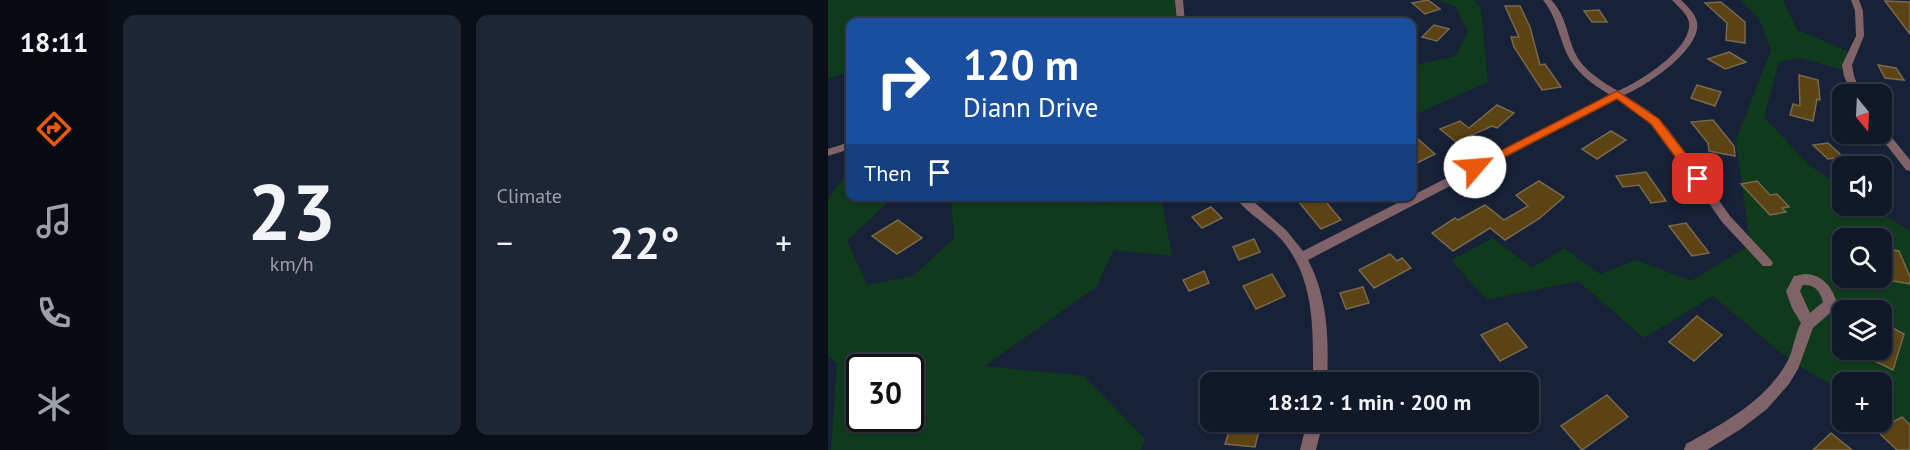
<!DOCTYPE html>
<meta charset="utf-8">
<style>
body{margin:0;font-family:"PT Sans",sans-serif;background:#1e2635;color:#f1f3f6;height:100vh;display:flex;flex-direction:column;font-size:22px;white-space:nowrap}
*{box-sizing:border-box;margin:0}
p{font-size:20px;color:#9ca0a8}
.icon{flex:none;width:33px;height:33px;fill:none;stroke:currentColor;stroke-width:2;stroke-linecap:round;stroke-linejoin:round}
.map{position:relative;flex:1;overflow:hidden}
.sheet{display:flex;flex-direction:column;gap:15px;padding:15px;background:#090e17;width:720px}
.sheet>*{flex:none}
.guide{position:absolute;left:18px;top:18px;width:570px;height:183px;border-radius:12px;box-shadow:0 2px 4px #0004,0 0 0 2px #303846;background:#1a4fa0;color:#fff;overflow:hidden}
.needle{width:39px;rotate:162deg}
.tools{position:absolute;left:1004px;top:84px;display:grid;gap:12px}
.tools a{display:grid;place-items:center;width:60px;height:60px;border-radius:12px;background:#111929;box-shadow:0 2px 4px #0004,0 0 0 2px #303846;font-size:30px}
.speed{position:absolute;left:18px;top:354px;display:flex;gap:12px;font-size:30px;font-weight:700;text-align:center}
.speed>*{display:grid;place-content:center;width:78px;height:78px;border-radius:50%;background:#111929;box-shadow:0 2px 4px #0004,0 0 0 2px #303846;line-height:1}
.speed .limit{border:3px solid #111;border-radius:9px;background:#fff;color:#111}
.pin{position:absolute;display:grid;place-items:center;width:51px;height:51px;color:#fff;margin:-26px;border-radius:12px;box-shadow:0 3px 9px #0006}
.me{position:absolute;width:66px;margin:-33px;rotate:63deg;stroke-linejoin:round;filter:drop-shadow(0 0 4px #0008)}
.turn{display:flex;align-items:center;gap:21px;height:126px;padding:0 18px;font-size:27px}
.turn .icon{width:78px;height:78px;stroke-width:2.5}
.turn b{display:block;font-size:42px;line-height:51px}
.then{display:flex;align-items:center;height:57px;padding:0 18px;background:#0003;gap:12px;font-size:22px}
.big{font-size:45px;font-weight:700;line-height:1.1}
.sheet .tile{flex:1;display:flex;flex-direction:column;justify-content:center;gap:9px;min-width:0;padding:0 21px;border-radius:12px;background:#1e2635}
.sheet .dial{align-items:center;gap:0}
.dial b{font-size:78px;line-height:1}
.heat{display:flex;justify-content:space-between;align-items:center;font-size:33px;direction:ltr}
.sheet .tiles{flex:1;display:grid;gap:15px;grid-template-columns:repeat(2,1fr)}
.trip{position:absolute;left:372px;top:372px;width:339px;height:60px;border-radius:12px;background:#111929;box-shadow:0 2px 4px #0004,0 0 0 2px #303846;font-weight:700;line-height:60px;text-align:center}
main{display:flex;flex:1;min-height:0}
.dock{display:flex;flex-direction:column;width:108px;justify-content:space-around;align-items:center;background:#070a10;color:#9ca0a8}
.dock .icon{width:42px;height:42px}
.dock .on{color:#ea580c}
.dock b{font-size:27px;color:#f1f3f6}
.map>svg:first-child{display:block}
.green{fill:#103a1c;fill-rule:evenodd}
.building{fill:#5c4314;stroke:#78684d;stroke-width:1.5}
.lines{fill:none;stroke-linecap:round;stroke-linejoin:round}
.street{fill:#806269;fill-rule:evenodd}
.route{fill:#ea580c;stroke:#983908;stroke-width:1.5}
</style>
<main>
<nav class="dock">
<b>18:11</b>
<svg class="icon on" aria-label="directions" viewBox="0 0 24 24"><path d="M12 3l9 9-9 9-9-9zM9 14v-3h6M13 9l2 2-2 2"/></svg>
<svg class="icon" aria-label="music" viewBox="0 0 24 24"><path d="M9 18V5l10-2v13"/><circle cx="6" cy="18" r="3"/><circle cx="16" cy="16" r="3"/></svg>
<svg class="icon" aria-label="phone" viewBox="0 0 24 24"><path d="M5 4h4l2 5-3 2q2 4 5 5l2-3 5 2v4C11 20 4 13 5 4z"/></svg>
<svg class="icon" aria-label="climate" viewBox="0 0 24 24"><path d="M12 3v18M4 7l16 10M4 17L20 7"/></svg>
</nav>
<section class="sheet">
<div class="tiles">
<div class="tile dial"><b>23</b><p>km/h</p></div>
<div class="tile"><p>Climate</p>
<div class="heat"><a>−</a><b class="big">22°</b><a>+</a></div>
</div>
</div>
</section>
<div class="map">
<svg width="1082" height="450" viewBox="0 0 1082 450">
<rect width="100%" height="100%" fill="#172137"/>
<g class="green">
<polygon points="0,0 351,0 352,22 173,22 158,17 136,22 22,22 22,72 0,79"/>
<polygon points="612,0 646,0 653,9 660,82 584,116 584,66 627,56 640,32 628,7"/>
<path d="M 912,0 L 955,0 L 969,30 L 1019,51 L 1016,70 L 972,58 L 951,62 L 936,117 L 982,166 L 1014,187 L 1014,206 L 1043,206 L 1082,231 L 1082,431 L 1053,414 L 1053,382 L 1014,382 L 1014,391 L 964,362 L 885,296 L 816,338 L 750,281 L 659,300 L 623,260 L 665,238 L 704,268 L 736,248 L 772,274 L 809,260 L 863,281 L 922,245 L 908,140 L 943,50 L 931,18 ZM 1014,238 L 1053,238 L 1053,278 L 1014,278 ZM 1014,310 L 1053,310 L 1053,350 L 1014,350 Z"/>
<path d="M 22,170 L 22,196 L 65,197 L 19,241 L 39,285 L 85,276 L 126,238 L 123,197 L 268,197 L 273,204 L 315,197 L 333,197 L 344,256 L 286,250 L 268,287 L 157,366 L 256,376 L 317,439 L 313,450 L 3,450 L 9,364 L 0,356 L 0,199 ZM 32,368 L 82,368 L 82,418 L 32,418 Z"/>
</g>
<g class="building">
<polygon points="600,0 612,9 597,14 584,3"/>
<polygon points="1057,1 1082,2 1082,34"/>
<polygon points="893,2 917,22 917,43 898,40 899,23 877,3"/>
<polygon points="677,6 692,6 702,27 712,65 717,64 733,87 714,90 686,47 683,37 691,37"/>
<polygon points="771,10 779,22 764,22 756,11"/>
<polygon points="606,25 621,29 609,41 594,37"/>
<polygon points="901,52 918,62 897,69 880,59"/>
<polygon points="1050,65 1068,68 1076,80 1057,78"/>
<polygon points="971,75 990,80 992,100 989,99 985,121 962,115 965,104 972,106"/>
<polygon points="869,85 893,92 887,106 863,98"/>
<polygon points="669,105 686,113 669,128 664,126 628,142 612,129 632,121 641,128"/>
<polygon points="885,120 906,146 907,156 881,151 880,143 863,122"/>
<polygon points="783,131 798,140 769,159 754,149"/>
<polygon points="590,139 607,154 589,163 584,158 584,142"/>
<polygon points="1000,143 1015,157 1000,159 985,145"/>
<polygon points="818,172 838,201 823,203 811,185 795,187 788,176"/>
<polygon points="711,181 736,197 712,218 677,240 662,228 625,251 604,233 627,218 630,220 657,205 676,220 700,206 688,195"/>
<polygon points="929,181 942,195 949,194 961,207 954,208 958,212 942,215 913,184"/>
<polygon points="466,196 493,196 513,220 493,229"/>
<polygon points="383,207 394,218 374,228 364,217"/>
<polygon points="70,220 94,238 69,254 44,236"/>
<polygon points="858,223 881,253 864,256 841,226"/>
<polygon points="426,239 432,252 411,260 405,247"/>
<polygon points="1053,248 1071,251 1082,277 1082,284 1060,280 1053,263"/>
<polygon points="562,254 569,261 574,258 583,268 546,288 531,270"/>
<polygon points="376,271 381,283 361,291 355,280"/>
<polygon points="444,274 457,296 428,309 415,286"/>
<polygon points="535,287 541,303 518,309 512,293"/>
<polygon points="869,316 894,335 866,361 841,342"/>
<polygon points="1053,322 1076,334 1065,370 1024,350 1053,350"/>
<polygon points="679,323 699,347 672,361 653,335"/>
<polygon points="779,395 800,417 754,450 733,426"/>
<polygon points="1074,417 1082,425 1082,450 1069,450 1049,431"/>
<polygon points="404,422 433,422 427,447 397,444"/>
<polygon points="1003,433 1024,450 985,450"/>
</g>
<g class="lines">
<g class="street">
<polygon points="347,0 355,0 357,22 349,22"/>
<path d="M 715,0 L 723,0 C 738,15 739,35 747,53 C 756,71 773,81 790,91 C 810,83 865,49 861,22 C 859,13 850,7 844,0 L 853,0 C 859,6 867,13 869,22 C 874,49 817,87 796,95 L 821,111 L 840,129 L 902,216 L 943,260 L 945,263 L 943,266 L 935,266 L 894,222 L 832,133 L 813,115 L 789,99 L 480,260 C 500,298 501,339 499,382 L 485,382 C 485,331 488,277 451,237 C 437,223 418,212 406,196 L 419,196 L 458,230 L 475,251 L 782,95 C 764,84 747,72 738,52 C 730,33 728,16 715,0 Z"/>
<polygon points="1023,0 1031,0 1035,11 1036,36 1024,65 1026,76 1033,94 1024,94 1016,76 1014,65 1028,36 1027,11"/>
<polygon points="458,20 548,20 552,22 457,22"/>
<polygon points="1053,128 1057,129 1082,160 1082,171 1078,170 1050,134 1053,134"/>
<polygon points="22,142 22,149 0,156 0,149"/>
<path d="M 977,274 C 995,275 1003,286 1009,302 L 1002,313 L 985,328 L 970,369 L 961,384 L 939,409 L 913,429 L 879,450 L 856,450 L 858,444 C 896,423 941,399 961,358 C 966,347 967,334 973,323 L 964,308 L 958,291 L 966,276 ZM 975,285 C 987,284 992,291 995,302 L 982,313 L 972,291 Z"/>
<polygon points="479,422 495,422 488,450 472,450"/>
</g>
</g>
<polygon class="route" points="789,91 831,119 875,176 877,179 875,182 866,182 823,124 789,99 651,170 647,171 641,167"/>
</svg>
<div class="tools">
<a><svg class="needle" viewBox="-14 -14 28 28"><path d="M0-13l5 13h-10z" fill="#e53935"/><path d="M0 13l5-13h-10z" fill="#9ca0a8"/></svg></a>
<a><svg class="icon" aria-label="sound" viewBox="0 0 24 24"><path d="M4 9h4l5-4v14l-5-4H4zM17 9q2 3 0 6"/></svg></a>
<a><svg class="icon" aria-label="search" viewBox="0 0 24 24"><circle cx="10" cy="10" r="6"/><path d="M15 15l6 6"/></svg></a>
<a><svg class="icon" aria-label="layers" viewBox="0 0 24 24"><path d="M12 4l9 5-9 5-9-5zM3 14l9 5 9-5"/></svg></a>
<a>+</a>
</div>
<div class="speed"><div class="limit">30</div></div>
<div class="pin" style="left:870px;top:179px;background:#d93025"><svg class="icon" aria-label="arrive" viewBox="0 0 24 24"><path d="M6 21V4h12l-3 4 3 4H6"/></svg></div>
<svg class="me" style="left:647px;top:167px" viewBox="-20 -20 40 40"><circle r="19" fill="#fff"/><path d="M0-13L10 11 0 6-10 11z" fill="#ea580c"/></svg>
<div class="trip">18:12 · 1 min · 200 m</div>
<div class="guide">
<div class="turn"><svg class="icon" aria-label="right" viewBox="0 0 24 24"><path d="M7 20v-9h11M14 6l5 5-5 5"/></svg><div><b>120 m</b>Diann Drive</div></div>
<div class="then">Then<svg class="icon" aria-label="arrive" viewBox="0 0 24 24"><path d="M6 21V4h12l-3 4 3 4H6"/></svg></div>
</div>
</div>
</main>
